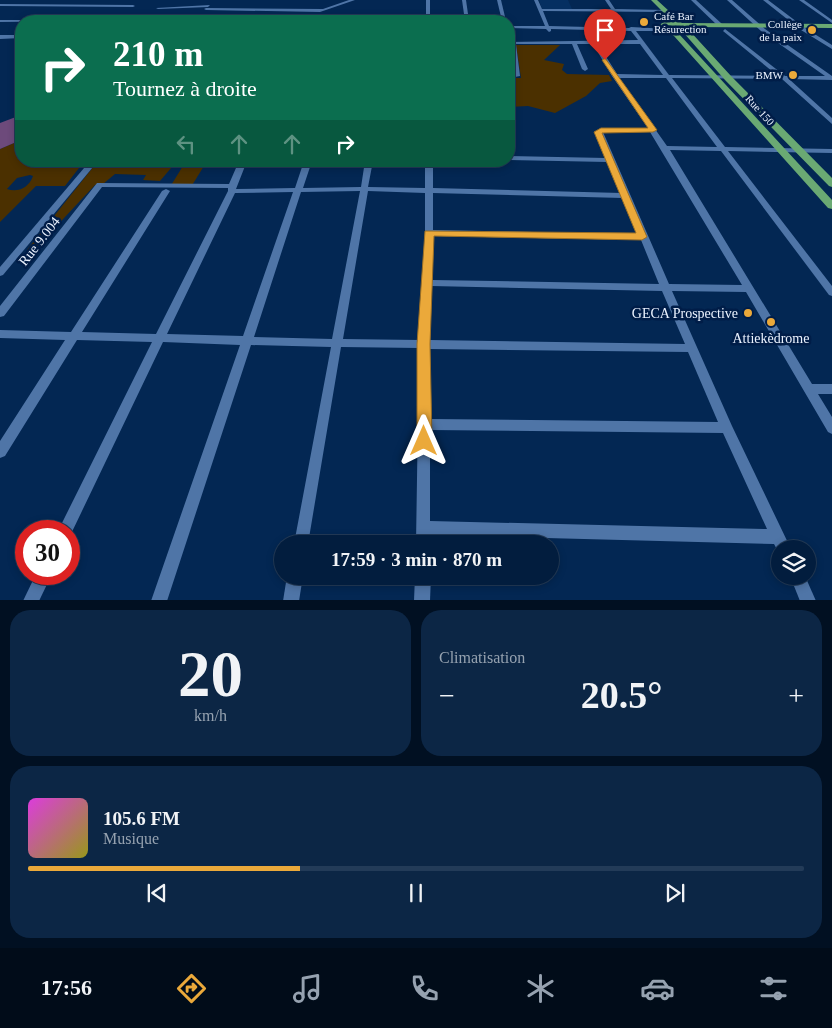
<!DOCTYPE html>
<html lang="fr">
<meta charset="utf-8">
<style>
body{margin:0;font-family:"Times New Roman",serif;background:#0c2645;color:#f1f3f6;height:100vh;display:flex;flex-direction:column;font-size:19px;white-space:nowrap}
*{box-sizing:border-box;margin:0}
p{font-size:16px;color:#96a2b0}
.icon{flex:none;width:28px;height:28px;fill:none;stroke:currentColor;stroke-width:2;stroke-linecap:round;stroke-linejoin:round}
.map{position:relative;height:600px;overflow:hidden}
.side{display:flex;flex-direction:column;gap:10px;padding:10px;background:#011022;flex:1}
.side>*{flex:none}
.banner{position:absolute;left:15px;top:15px;width:500px;height:152px;border-radius:20px;box-shadow:0 2px 8px #0003,0 0 0 1px #233b58;background:#0b6e4f;color:#fff;overflow:hidden}
.tools{position:absolute;left:771px;top:540px;display:grid;gap:10px}
.tools a{display:grid;place-items:center;width:45px;height:45px;border-radius:50%;background:#021d3e;box-shadow:0 2px 8px #0003,0 0 0 1px #233b58;font-size:25px}
.speed{position:absolute;left:15px;top:520px;display:flex;gap:10px;font-size:25px;font-weight:700;text-align:center}
.speed>*{display:grid;place-content:center;width:65px;height:65px;border-radius:50%;background:#021d3e;box-shadow:0 2px 8px #0003,0 0 0 1px #233b58;line-height:1}
.speed .limit{border:8px solid #d22;background:#fff;color:#111}
.pin{position:absolute;display:grid;place-items:center;width:42px;height:42px;color:#fff;margin:-51px -21px;border-radius:50% 50% 50% 0;rotate:-45deg;box-shadow:0 0 5px #0007}
.pin .icon{rotate:45deg}
.me{position:absolute;width:55px;margin:-28px;rotate:0deg;stroke-linejoin:round;filter:drop-shadow(0 0 4px #0008)}
.turn{display:flex;align-items:center;gap:18px;height:105px;padding:0 15px;font-size:22px}
.turn .icon{width:65px;height:65px;stroke-width:2.5}
.turn b{display:block;font-size:35px;line-height:42px}
.lanes{display:flex;align-items:center;height:48px;padding:0 15px;background:#0003;justify-content:center;gap:25px;direction:ltr}
.lanes .off{opacity:.35}
.big{font-size:38px;font-weight:700;line-height:1.1}
.side .tile{flex:1;display:flex;flex-direction:column;justify-content:center;gap:8px;min-width:0;padding:0 18px;border-radius:20px;background:#0c2645}
.side .dial{align-items:center;gap:0}
.dial b{font-size:65px;line-height:1}
.song{display:flex;align-items:center;gap:15px}
.cover{width:60px;height:60px;border-radius:8px;background:linear-gradient(135deg,hsl(300 70% 55%),hsl(60 70% 35%))}
.played{height:5px;border-radius:2px;background:linear-gradient(90deg,#eba93a 35%,#233b58 35%)}
.keys{display:flex;justify-content:space-around;direction:ltr}
.heat{display:flex;justify-content:space-between;align-items:center;font-size:28px;direction:ltr}
.side .tiles{flex:1;display:grid;gap:10px;grid-template-columns:1fr 1fr}
.tile:last-child{grid-column:span 2}
.trip{position:absolute;left:274px;top:535px;width:285px;height:50px;border-radius:25px;background:#021d3e;box-shadow:0 2px 8px #0003,0 0 0 1px #233b58;font-weight:700;line-height:50px;text-align:center}
.tabs{display:flex;height:80px;justify-content:space-around;align-items:center;background:#010c19;color:#96a2b0}
.tabs .icon{width:35px;height:35px}
.tabs .active{color:#eba93a}
.tabs b{font-size:22px;color:#f1f3f6}
.map>svg:first-child{display:block}
.built{fill:#052f61}
.green{fill:#4b3000;fill-rule:evenodd}
.water{fill:#6d4a7b}
.lines{fill:none;stroke-linecap:round;stroke-linejoin:round}
.minor{fill:#4f75a7;fill-rule:evenodd}
.major{fill:#6aa973;fill-rule:evenodd}
.route{fill:#eba93a;stroke:#996e26}
.poi-dot{fill:#eba93a;stroke:#001d48;stroke-width:2}
.labels{text-anchor:middle;stroke-width:5;stroke-linejoin:round;paint-order:stroke}
.far-poi-label{font-size:11px;fill:#ebf3ff;stroke:#001d48;text-anchor:end}
.far-street-label{font-size:11px;fill:#ebf3ff;stroke:#001d48}
.street-label{font-size:14px;fill:#ebf3ff;stroke:#001d48}
.poi-label{font-size:14px;fill:#ebf3ff;stroke:#001d48;text-anchor:end}
</style>
<div class="map">
<svg width="832" height="601" viewBox="0 0 832 601">
<rect width="100%" height="100%" fill="#032753"/>
<polygon class="built" points="539,0 568,0 572,9 542,9"/>
<g class="green">
<polygon points="516,45 560,45 544,60 564,64 562,70 567,74 609,75 612,81 600,83 586,96 555,113 528,106 509,107 509,78 521,78"/>
<path d="M 21,140 L 21,161 L 68,161 L 64,168 L 79,168 L 65,186 L 36,186 L 0,222 L 0,149 ZM 30,175 L 33,176 C 29,188 17,193 7,189 L 17,178 Z"/>
<polygon points="98,161 123,161 120,167 147,168 150,164 149,161 177,161 160,181 143,180 146,175 115,174 103,184 95,185 34,250 27,250"/>
<polygon points="186,161 207,161 191,187 170,187"/>
</g>
<polygon class="water" points="21,115 21,140 0,149 0,123"/>
<g class="lines">
<g class="minor">
<polygon points="349,0 355,0 320,12 206,10 204,9 206,8 323,9"/>
<rect x="426" y="0" width="4" height="21"/>
<polygon points="462,0 466,0 469,21 465,21"/>
<polygon points="497,0 501,0 506,21 502,21"/>
<path d="M 534,0 L 538,0 L 542,9 L 611,9 L 605,0 L 609,0 L 615,9 L 666,10 L 664,12 L 543,11 L 549,26 L 629,28 L 631,27 L 668,29 L 666,31 L 636,31 L 669,75 L 778,76 L 723,31 L 725,29 L 785,76 L 825,76 L 761,31 L 727,0 L 732,0 L 765,29 L 832,76 L 832,80 L 789,79 L 832,118 L 832,124 L 782,79 L 672,78 L 725,147 L 832,149 L 832,153 L 728,151 L 832,286 L 832,296 L 829,295 L 721,151 L 670,150 L 812,384 L 832,384 L 832,394 L 818,394 L 832,417 L 832,434 L 828,432 L 746,292 L 672,291 L 732,426 L 791,549 L 780,549 L 780,555 L 774,544 L 430,535 L 430,544 L 416,544 L 419,348 L 341,347 L 308,544 L 294,544 L 331,347 L 251,345 L 167,601 L 151,601 L 240,345 L 163,342 L 70,536 L 69,537 L 69,531 L 58,531 L 152,342 L 77,340 L 5,456 L 0,458 L 0,441 L 65,340 L 0,338 L 0,330 L 71,332 L 162,191 L 166,189 L 170,191 L 82,332 L 156,334 L 228,191 L 228,188 L 102,187 L 4,316 L 0,317 L 0,306 L 97,183 L 229,184 L 239,161 L 247,161 L 236,189 L 295,188 L 304,161 L 312,161 L 303,188 L 361,187 L 365,161 L 373,161 L 368,187 L 425,188 L 425,161 L 433,161 L 433,188 L 621,193 L 607,162 L 509,160 L 509,156 L 606,158 L 595,132 L 601,128 L 648,128 L 612,76 L 593,44 L 577,44 L 588,69 L 585,71 L 582,69 L 572,44 L 516,44 L 520,76 L 515,77 L 511,45 L 509,44 L 509,42 L 638,40 L 631,31 L 551,29 L 551,31 L 549,32 L 546,29 L 509,28 L 509,26 L 545,26 ZM 598,44 L 640,44 L 663,75 L 617,74 ZM 619,78 L 666,78 L 717,147 L 667,146 ZM 603,132 L 650,132 L 742,285 L 669,284 ZM 360,191 L 332,339 L 254,337 L 301,192 ZM 368,191 L 425,193 L 425,233 L 419,340 L 343,339 ZM 293,192 L 243,336 L 167,334 L 235,193 ZM 433,193 L 623,198 L 638,234 L 433,230 ZM 433,236 L 641,240 L 659,284 L 432,280 ZM 431,286 L 662,291 L 685,344 L 430,340 ZM 429,349 L 688,352 L 718,422 L 430,419 ZM 430,430 L 723,433 L 767,529 L 430,521 Z"/>
<polygon points="691,0 696,0 722,24 722,26 718,26"/>
<polygon points="763,0 768,0 805,28 832,45 832,49 801,30"/>
<polygon points="799,0 804,0 832,20 832,23"/>
<polygon points="0,4 133,5 135,6 133,7 0,6"/>
<polygon points="210,5 208,7 158,9 156,8"/>
<polygon points="0,20 90,20 92,21 0,22"/>
<polygon points="192,20 303,20 305,21 190,21"/>
<polygon points="0,35 21,35 21,38 0,39"/>
<polygon points="90,161 98,161 3,275 0,276 0,267"/>
<polygon points="36,574 52,574 39,601 23,601"/>
<polygon points="287,576 303,576 299,601 283,601"/>
<polygon points="415,576 431,576 430,601 414,601"/>
<polygon points="790,576 805,576 816,601 800,601"/>
</g>
<path class="major" d="M 651,0 L 657,0 L 682,23 L 832,24 L 832,28 L 688,27 L 688,29 L 731,76 L 832,178 L 832,187 L 829,186 L 725,80 L 683,32 L 678,33 L 832,200 L 832,209 L 828,208 L 674,36 L 659,27 L 659,25 L 666,21 L 673,22 ZM 667,25 L 682,28 L 674,30 L 665,26 Z"/>
</g>
<polygon class="route" points="605,58 657,130 653,132 602,133 647,237 642,240 434,236 430,344 432,441 429,446 424,448 419,446 417,441 417,344 425,231 636,233 594,132 601,128 648,128 602,60"/>
<g class="poi-dot">
<circle cx="644" cy="22" r="5"/>
<circle cx="812" cy="30" r="5"/>
<circle cx="793" cy="75" r="5"/>
<circle cx="748" cy="313" r="5"/>
<circle cx="771" cy="322" r="5"/>
</g>
<g class="labels">
<g class="far-poi-label">
<text x="654" y="20" text-anchor="start">Café Bar<tspan x="654" dy="13">Résurection</tspan></text>
<text x="802" y="28">Collège<tspan x="802" dy="13">de la paix</tspan></text>
<text x="783" y="79">BMW</text>
</g>
<g class="far-street-label">
<text transform="translate(760 110) rotate(48)" y="4">Rue 150</text>
</g>
<g class="street-label">
<text transform="translate(39 241) rotate(-52)" y="5">Rue 9.004</text>
</g>
<g class="poi-label">
<text x="738" y="318">GECA Prospective</text>
<text x="771" y="343" text-anchor="middle">Attiekèdrome</text>
</g>
</g>
</svg>
<div class="tools">
<a><svg class="icon" aria-label="layers" viewBox="0 0 24 24"><path d="M12 4l9 5-9 5-9-5zM3 14l9 5 9-5"/></svg></a>
</div>
<div class="speed"><div class="limit">30</div></div>
<div class="pin" style="left:605px;top:60px;background:#d93025"><svg class="icon" aria-label="arrive" viewBox="0 0 24 24"><path d="M6 21V4h12l-3 4 3 4H6"/></svg></div>
<svg class="me" style="left:424px;top:441px" viewBox="-20 -20 40 40"><path d="M0-17L14 15 0 8-14 15z" fill="#eba93a" stroke="#fff" stroke-width="4"/></svg>
<div class="trip">17:59 · 3 min · 870 m</div>
<div class="banner">
<div class="turn"><svg class="icon" aria-label="right" viewBox="0 0 24 24"><path d="M7 20v-9h11M14 6l5 5-5 5"/></svg><div><b>210 m</b>Tournez à droite</div></div>
<div class="lanes"><svg class="icon off" aria-label="left" viewBox="0 0 24 24"><path d="M17 20v-9H6M10 6l-5 5 5 5"/></svg><svg class="icon off" aria-label="ahead" viewBox="0 0 24 24"><path d="M12 20V5M6 11l6-6 6 6"/></svg><svg class="icon off" aria-label="ahead" viewBox="0 0 24 24"><path d="M12 20V5M6 11l6-6 6 6"/></svg><svg class="icon" aria-label="right" viewBox="0 0 24 24"><path d="M7 20v-9h11M14 6l5 5-5 5"/></svg></div>
</div>
</div>
<section class="side">
<div class="tiles">
<div class="tile dial"><b>20</b><p>km/h</p></div>
<div class="tile"><p>Climatisation</p>
<div class="heat"><a>−</a><b class="big">20.5°</b><a>+</a></div>
</div>
<div class="tile">
<div class="song"><i class="cover"></i><div><b>105.6 FM</b><p>Musique</p></div></div>
<div class="played"></div>
<div class="keys"><svg class="icon" aria-label="previous" viewBox="0 0 24 24"><path d="M18 5L8 12l10 7zM5 5v14"/></svg><svg class="icon" aria-label="pause" viewBox="0 0 24 24"><path d="M8 5v14M16 5v14"/></svg><svg class="icon" aria-label="next" viewBox="0 0 24 24"><path d="M6 5l10 7-10 7zM19 5v14"/></svg></div>
</div>
</div>
</section>
<nav class="tabs">
<b>17:56</b>
<svg class="icon active" aria-label="directions" viewBox="0 0 24 24"><path d="M12 3l9 9-9 9-9-9zM9 14v-3h6M13 9l2 2-2 2"/></svg>
<svg class="icon" aria-label="music" viewBox="0 0 24 24"><path d="M9 18V5l10-2v13"/><circle cx="6" cy="18" r="3"/><circle cx="16" cy="16" r="3"/></svg>
<svg class="icon" aria-label="phone" viewBox="0 0 24 24"><path d="M5 4h4l2 5-3 2q2 4 5 5l2-3 5 2v4C11 20 4 13 5 4z"/></svg>
<svg class="icon" aria-label="climate" viewBox="0 0 24 24"><path d="M12 3v18M4 7l16 10M4 17L20 7"/></svg>
<svg class="icon" aria-label="car" viewBox="0 0 24 24"><path d="M5 17H2v-5l4-1 3-4h7l3 4 3 1v5h-3M9 17h6M6 11h13"/><circle cx="7" cy="17" r="2"/><circle cx="17" cy="17" r="2"/></svg>
<svg class="icon" aria-label="filters" viewBox="0 0 24 24"><path d="M4 7h16M4 17h16"/><circle cx="9" cy="7" r="2"/><circle cx="15" cy="17" r="2"/></svg>
</nav>
